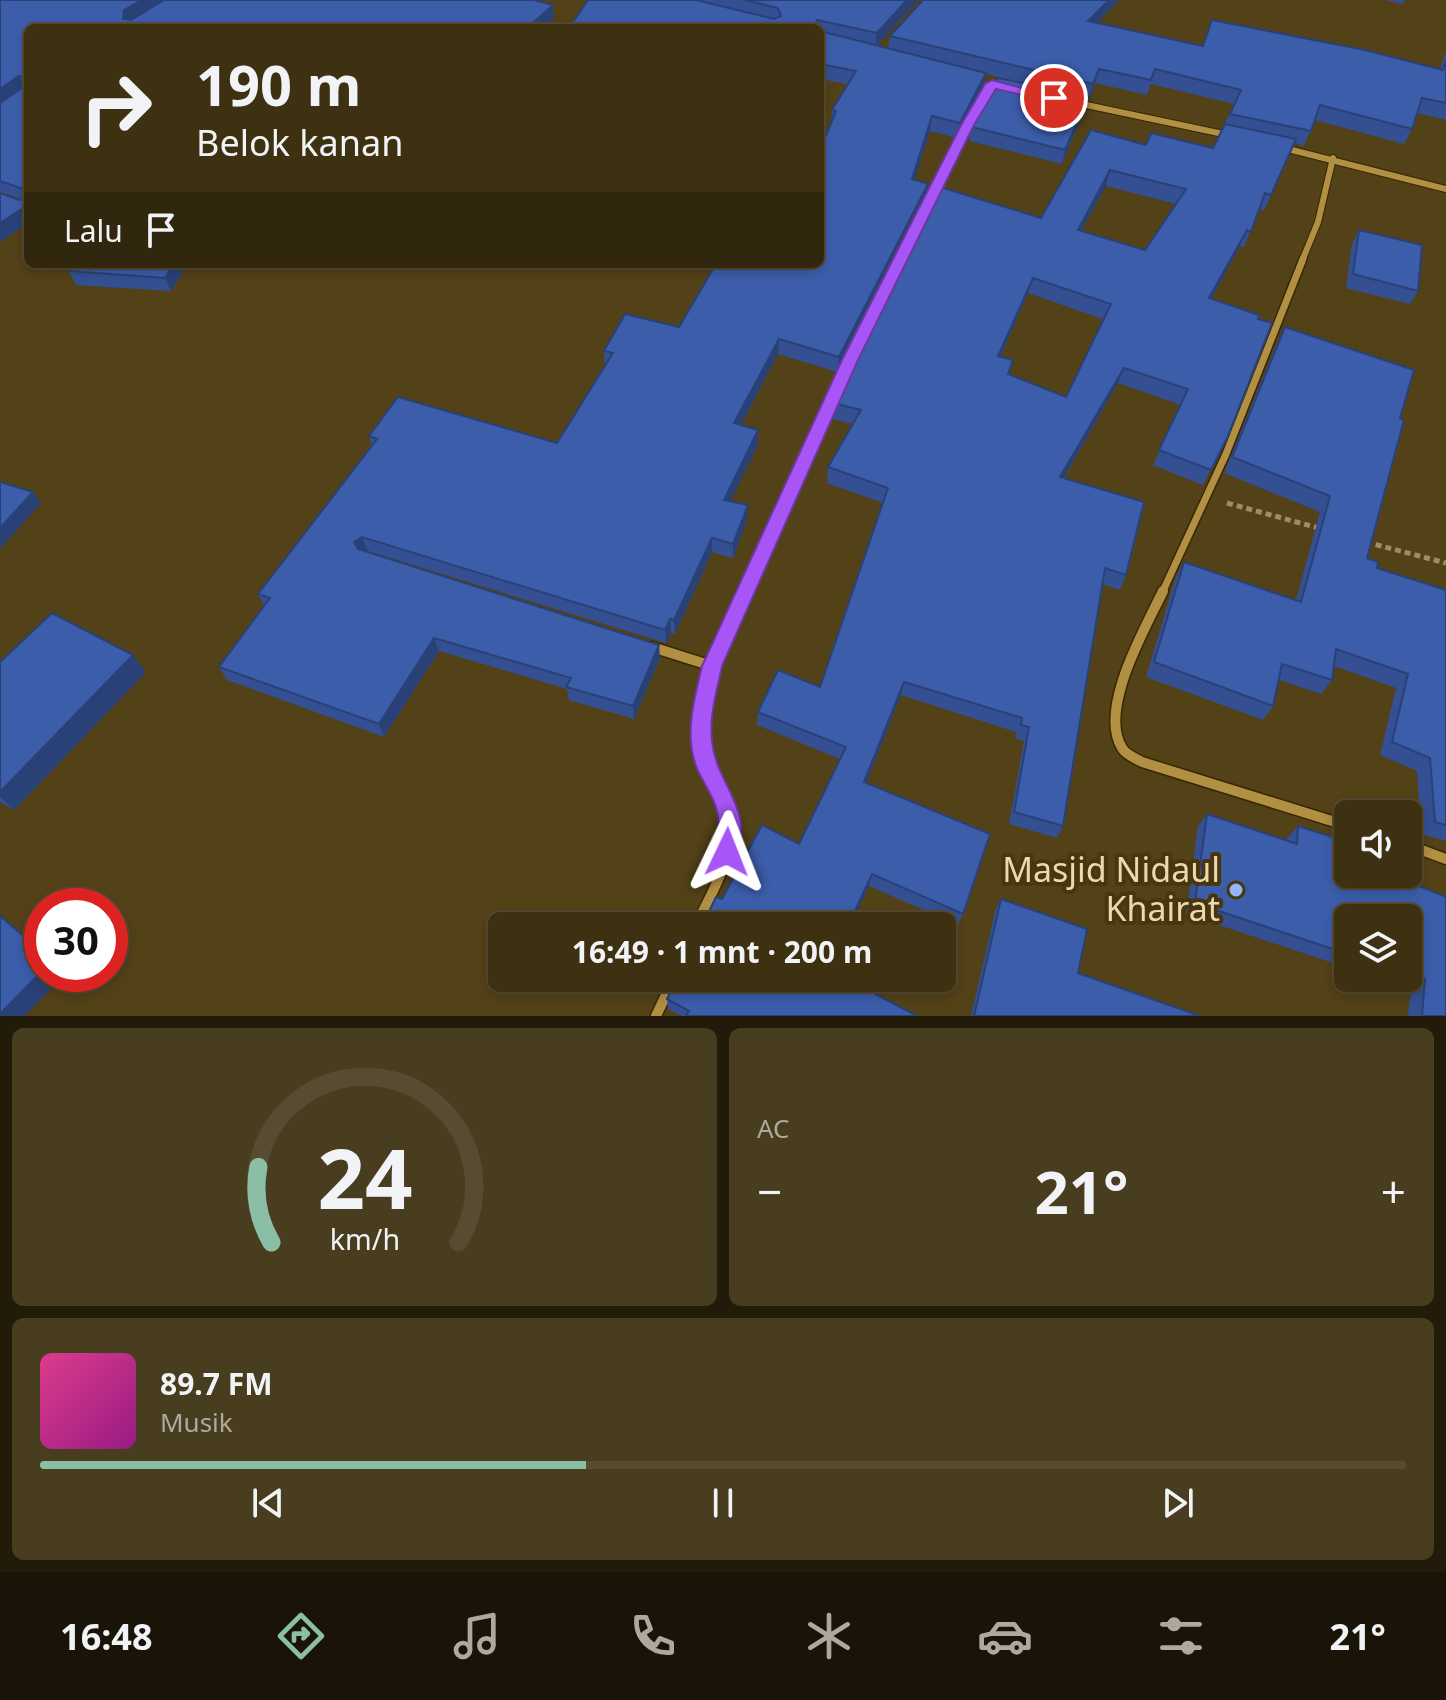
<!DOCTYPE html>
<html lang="id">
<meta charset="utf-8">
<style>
body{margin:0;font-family:"Noto Sans",sans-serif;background:#493d20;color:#f1f3f6;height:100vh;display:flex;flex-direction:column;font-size:30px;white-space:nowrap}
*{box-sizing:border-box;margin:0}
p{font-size:26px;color:#ada99f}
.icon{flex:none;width:44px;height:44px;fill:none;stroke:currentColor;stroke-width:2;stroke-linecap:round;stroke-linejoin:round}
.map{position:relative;height:1016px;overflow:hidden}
.side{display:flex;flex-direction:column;gap:12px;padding:12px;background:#221b0a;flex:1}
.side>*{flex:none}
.top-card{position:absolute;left:24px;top:24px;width:800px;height:244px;border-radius:12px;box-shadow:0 4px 12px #0003,0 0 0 2px #574c32;background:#3e3112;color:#f1f3f6;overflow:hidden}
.fabs{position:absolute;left:1334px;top:800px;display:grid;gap:16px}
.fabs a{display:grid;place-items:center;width:88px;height:88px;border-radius:12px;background:#3e3112;box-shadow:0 4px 12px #0003,0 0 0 2px #574c32;font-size:40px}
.speed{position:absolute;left:24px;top:888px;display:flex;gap:16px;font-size:40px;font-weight:700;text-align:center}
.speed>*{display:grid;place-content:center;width:104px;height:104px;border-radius:50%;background:#3e3112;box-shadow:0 4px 12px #0003,0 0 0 2px #574c32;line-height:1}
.speed .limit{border:12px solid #d22;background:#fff;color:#111}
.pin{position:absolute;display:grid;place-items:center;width:68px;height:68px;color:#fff;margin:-34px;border:4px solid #fff;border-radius:50%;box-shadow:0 2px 8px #0007}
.me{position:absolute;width:88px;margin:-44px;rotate:2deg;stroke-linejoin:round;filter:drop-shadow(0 0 6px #0008)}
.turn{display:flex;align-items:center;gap:28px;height:168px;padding:0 40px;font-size:36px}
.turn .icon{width:104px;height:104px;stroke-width:2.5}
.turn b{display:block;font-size:56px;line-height:68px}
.then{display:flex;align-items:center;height:76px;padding:0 40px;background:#0003;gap:16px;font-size:30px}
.big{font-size:60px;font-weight:700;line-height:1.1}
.side .widget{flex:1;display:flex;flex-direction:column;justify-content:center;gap:12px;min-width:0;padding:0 28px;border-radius:12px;background:#493d20}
.side .dial{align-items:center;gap:0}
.dial svg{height:208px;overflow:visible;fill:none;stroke:#574c32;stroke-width:7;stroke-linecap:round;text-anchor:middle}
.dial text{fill:#f1f3f6;stroke:none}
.song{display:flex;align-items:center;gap:24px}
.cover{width:96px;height:96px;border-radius:12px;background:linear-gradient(135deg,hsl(330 70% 55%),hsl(310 70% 35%))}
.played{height:8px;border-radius:4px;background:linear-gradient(90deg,#8abfa5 40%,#574c32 40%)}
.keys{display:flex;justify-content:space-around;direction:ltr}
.heat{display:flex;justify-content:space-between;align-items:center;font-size:44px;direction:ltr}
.side .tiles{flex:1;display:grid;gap:12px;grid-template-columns:1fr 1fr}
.widget:last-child{grid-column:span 2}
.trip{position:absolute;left:488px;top:912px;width:468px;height:80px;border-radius:12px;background:#3e3112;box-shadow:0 4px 12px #0003,0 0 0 2px #574c32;font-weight:700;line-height:80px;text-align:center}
.menu{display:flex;height:128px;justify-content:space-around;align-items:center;background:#191407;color:#ada99f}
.menu .icon{width:56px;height:56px}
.menu .current{color:#8abfa5}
.menu b{font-size:36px;color:#f1f3f6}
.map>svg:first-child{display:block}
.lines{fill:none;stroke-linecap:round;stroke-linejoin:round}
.street-far2-casing{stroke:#382700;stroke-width:8}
.street-far1-casing{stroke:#382700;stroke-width:10}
.street-casing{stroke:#382700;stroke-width:13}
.path{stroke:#9e8c65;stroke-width:5;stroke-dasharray:6 4;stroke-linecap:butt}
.street-far2{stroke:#b18f43;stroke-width:6}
.street-far1{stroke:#b18f43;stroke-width:7}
.street{stroke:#b18f43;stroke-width:10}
.wall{fill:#345092;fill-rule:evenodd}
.shaded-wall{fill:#2a4177}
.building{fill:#3c5daa;stroke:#2a4177;stroke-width:2;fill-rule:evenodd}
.route{fill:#a855f7;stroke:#6d37a1;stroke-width:2}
.poi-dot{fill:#95b6fd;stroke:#48360c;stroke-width:3}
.labels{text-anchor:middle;stroke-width:8;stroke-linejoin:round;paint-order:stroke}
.near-poi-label{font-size:34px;fill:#ead8b3;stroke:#48360c;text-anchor:end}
</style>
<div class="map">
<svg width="1446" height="1016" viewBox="0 0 1446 1016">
<rect width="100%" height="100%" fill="#534118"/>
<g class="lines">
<defs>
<g id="street-far2">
<polyline points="1077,103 1228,135"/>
<polyline points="1284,148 1446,189"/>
<polyline points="900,261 992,84"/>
<polyline points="1302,261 1318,222 1333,158"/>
</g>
<g id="street-far1">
<polyline points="745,593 850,360 901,259"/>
<polyline points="1162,593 1226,454 1303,259"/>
</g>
<g id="street">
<path d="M 1163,591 C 1145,629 1098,709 1122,748 C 1126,755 1135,758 1142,762 L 1348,826"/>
<polyline points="652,647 712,666"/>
<polyline points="1408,845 1446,859"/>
<path d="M 696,926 C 712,890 743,846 726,805 C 715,779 700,760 701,731 C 701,680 726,636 746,591"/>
<polyline points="656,1016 674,978"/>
</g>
</defs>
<use href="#street-far2" class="street-far2-casing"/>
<use href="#street-far1" class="street-far1-casing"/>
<use href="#street" class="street-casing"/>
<g class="path">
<polyline points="1227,503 1322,529"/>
<polyline points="1366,542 1446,563"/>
</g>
<use href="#street-far2" class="street-far2"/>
<use href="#street-far1" class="street-far1"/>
<use href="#street" class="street"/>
</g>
<g class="wall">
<polygon points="0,0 553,5 554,18 543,28 28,28 28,223 0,242 0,193 19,200 21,199 1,192 0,193"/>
<path d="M 588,0 L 918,0 L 877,45 L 888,48 L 890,36 L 1119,0 L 1097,23 L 1203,46 L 1440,69 L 1446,51 L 1446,120 L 1417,113 L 1412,129 L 1404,144 L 1315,120 L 1304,146 L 1294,143 L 1264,211 L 1259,209 L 1244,247 L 1240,246 L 1211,299 L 1228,436 L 1203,485 L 1153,465 L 1181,405 L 1118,383 L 1064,478 L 1126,575 L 1120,590 L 1102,584 L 1063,826 L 1057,838 L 1009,824 L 1024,741 L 1015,738 L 1016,732 L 901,695 L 866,783 L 963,914 L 958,925 L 869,886 L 722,899 L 799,844 L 840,759 L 757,725 L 758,712 L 820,687 L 883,503 L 827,483 L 828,467 L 853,424 L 832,419 L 833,403 L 1041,218 L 1146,145 L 1213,148 L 1234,104 L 1151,84 L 1147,95 L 1095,83 L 1089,99 L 1087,98 L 1084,110 L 1062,164 L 969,141 L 972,127 L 1019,82 L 986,74 L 983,88 L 957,138 L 930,131 L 914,180 L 928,184 L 925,199 L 837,372 L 778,354 L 741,425 L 758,430 L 758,445 L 730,501 L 747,520 L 733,558 L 712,552 L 675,634 L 671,633 L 666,643 L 368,551 L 366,552 L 660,658 L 634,719 L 569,700 L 567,689 L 439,651 L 384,737 L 227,680 L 219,667 L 264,606 L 258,594 L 372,446 L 369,436 L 557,443 L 605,365 L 604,351 L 679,327 L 820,264 L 832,110 L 848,84 L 820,79 L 820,28 L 569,28 ZM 1106,186 L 1176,204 L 1145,250 L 1081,231 ZM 1028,293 L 1103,319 L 1066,397 L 1009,374 L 1013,360 L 1001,356 Z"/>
<polygon points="1385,0 1405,0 1403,4"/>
<polygon points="1359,230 1418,291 1410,304 1346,288 1352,244"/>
<polygon points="188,264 171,291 76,285 69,271"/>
<polygon points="1285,327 1400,418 1367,558 1377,568 1446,590 1446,841 1421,834 1417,771 1380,755 1396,688 1334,666 1332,680 1321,694 1279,680 1273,706 1263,720 1146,677 1176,577 1184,562 1296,600 1320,512 1224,473 1277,343"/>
<polygon points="0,662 146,672 14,810 0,802"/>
<polygon points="1207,814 1287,840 1287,838 1298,826 1348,842 1348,874 1390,874 1446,897 1446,1016 1408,1016 1411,989 1378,978 1408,978 1408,918 1348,918 1348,968 1186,914 1198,826"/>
<polygon points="1001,899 1078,973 1200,1016 971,1016 996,908"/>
<polygon points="667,999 917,1016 682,1016 668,1009"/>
</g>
<g class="shaded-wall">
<polygon points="142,0 169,0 130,23 123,19 124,10"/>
<polygon points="907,0 918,0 875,47 877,33"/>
<polygon points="1109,0 1119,0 1085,36 1088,21"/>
<polygon points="553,5 554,18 543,28 527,28"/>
<polygon points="1099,69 1095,83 1089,99 1093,84"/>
<polygon points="986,73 983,88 957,138 960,123"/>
<polygon points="19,76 25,90 0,107 0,89"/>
<polygon points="1088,97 1084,110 1062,164 1065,150"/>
<polygon points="932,116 930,131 910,194 912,179"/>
<polygon points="1110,170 1106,186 1073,245 1078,230"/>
<polygon points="928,184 925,199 837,372 839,357"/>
<polygon points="28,205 28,223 0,242 0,223"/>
<polygon points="1247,230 1240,246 1203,314 1209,298"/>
<polygon points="174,264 188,264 171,291 165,278"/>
<polygon points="1033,278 1028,293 994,371 998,356"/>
<polygon points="779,339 778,354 734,438 734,423"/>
<polygon points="1124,368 1118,383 1055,493 1060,477"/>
<polygon points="758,430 758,445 724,514 724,500"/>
<polygon points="33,492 41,503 0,549 0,528"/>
<polygon points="748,505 747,520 733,558 733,544"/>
<polygon points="362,537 368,551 360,556 354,542"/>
<polygon points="712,538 712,552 675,634 674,620"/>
<polygon points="670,619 671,633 666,643 665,630"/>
<polygon points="434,638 439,651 384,737 379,724"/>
<polygon points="659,645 660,658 634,719 633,706"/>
<polygon points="133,655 146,672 14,810 0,797 0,792"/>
<polygon points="904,682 901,695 862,794 864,782"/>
<polygon points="872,874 869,886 850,926 848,926"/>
<polygon points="0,915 42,950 42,952 0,916"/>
<polygon points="42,971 42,974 65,974 25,1016 0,1016 0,1014"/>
</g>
<g class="building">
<polygon points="0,0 142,0 124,10 123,19 131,20 164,0 534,0 553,5 527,28 425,28 412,25 410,28 28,28 28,205 0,223 0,193 19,200 26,197 23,189 0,181 0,103 25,86 26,78 19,76 0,89"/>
<polygon points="588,0 696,0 774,19 781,16 778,8 745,0 907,0 877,33 817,20 815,25 817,28 569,28"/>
<polygon points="923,0 1109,0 1088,21 1203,46 1212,20 1365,50 1443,70 1446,60 1446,103 1422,98 1412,129 1320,105 1311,131 1230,114 1241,90 1155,69 1151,80 1099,69 1093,84 890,36"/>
<polygon points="820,31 986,73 960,123 932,116 912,179 928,184 839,357 779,339 734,423 758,430 724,500 748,505 733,544 712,538 674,620 670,619 665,630 362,537 354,542 358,549 659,645 633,706 566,687 571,678 434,638 379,724 219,667 270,598 258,594 377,439 369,436 398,397 557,443 613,353 604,351 625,314 679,327 716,264 820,264 820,150 836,111 832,110 856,71 820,64"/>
<polygon points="998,78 1088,97 1065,150 972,127"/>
<path d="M 1225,124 L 1296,139 L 1271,195 L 1265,193 L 1251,232 L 1247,230 L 1209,298 L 1259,315 L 1258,319 L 1272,323 L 1228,436 L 1211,470 L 1159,450 L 1188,389 L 1124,368 L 1060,477 L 1144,502 L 1126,575 L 1105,568 L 1063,826 L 1014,812 L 1029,727 L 1021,725 L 1022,718 L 904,682 L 864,782 L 990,834 L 963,914 L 872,874 L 848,926 L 702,926 L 716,897 L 722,899 L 762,825 L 799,844 L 846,747 L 758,712 L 778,670 L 820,687 L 888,488 L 828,467 L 861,410 L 833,403 L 858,347 L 940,187 L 1041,218 L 1091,130 L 1146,145 L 1151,133 L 1213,148 ZM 1110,170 L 1186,189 L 1145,250 L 1078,230 ZM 1033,278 L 1111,304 L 1066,397 L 1008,374 L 1013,360 L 998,356 Z"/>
<polygon points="1359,230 1422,245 1418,291 1353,274"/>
<polygon points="74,264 174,264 165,278 69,271"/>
<polygon points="1285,327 1414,370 1400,418 1404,420 1367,558 1378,562 1377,568 1446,590 1446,825 1435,822 1430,758 1392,742 1408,674 1336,649 1332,680 1282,664 1273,706 1154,662 1184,562 1301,602 1330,496 1232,457"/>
<polygon points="0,482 33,492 0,528"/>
<polygon points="52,613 133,655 0,792 0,662"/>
<polygon points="1207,814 1297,844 1298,826 1348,842 1348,874 1390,874 1446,897 1446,1016 1422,1016 1425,979 1408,974 1408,918 1348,918 1348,954 1195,903"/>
<polygon points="1001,899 1087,929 1078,973 1200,1016 974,1016"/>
<polygon points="0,916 42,952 42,971 0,1014"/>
<polygon points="677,978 845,978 917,1016 686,1016 689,1011 667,999"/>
</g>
<path class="route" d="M 992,80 L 1060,98 L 1054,102 L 996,89 L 974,125 L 858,360 L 722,666 C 717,691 709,715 712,741 C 716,786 757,809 735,860 L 727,863 L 719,860 C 714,846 722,829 717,811 C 714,797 704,784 698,771 C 683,737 694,700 702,666 L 842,360 L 961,125 L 985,84 Z"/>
<circle class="poi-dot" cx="1236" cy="890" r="8"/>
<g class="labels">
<g class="near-poi-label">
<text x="1220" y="882">Masjid Nidaul<tspan x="1220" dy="39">Khairat</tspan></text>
</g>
</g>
</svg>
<div class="fabs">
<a><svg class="icon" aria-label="sound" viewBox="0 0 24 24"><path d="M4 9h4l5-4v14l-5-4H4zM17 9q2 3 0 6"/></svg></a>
<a><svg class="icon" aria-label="layers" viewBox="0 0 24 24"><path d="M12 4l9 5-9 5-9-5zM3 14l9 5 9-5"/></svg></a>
</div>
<div class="speed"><div class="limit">30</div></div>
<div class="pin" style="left:1054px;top:98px;background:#d93025"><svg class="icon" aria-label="arrive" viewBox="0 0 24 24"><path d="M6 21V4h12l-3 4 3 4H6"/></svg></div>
<svg class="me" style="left:727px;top:852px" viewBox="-20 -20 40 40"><path d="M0-17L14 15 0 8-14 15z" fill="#a855f7" stroke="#fff" stroke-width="4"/></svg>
<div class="trip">16:49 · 1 mnt · 200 m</div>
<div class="top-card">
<div class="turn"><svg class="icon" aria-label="right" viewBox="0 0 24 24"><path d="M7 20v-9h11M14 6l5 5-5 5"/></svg><div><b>190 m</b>Belok kanan</div></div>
<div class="then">Lalu<svg class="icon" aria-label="arrive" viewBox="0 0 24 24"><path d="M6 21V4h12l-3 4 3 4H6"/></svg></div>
</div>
</div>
<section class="side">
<div class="tiles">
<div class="widget dial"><svg viewBox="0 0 100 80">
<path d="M14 69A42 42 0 1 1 86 69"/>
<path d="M14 69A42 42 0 0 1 9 40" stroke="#8abfa5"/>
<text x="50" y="56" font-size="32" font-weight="700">24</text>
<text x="50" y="72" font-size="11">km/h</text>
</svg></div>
<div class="widget"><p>AC</p>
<div class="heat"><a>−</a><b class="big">21°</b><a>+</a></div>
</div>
<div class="widget">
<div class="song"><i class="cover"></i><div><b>89.7 FM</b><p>Musik</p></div></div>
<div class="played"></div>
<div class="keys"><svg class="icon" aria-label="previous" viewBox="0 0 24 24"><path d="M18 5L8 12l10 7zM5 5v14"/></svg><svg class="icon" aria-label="pause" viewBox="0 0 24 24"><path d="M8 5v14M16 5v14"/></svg><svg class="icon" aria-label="next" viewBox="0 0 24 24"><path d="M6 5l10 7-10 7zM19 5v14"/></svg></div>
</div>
</div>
</section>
<nav class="menu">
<b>16:48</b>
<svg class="icon current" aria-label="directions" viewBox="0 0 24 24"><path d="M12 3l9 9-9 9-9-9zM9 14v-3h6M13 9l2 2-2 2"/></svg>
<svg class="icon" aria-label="music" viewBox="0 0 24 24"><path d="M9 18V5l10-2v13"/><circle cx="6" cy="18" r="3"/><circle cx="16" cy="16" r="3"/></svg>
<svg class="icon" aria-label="phone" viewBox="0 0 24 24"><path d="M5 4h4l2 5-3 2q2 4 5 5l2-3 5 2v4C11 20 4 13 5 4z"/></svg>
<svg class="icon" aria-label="climate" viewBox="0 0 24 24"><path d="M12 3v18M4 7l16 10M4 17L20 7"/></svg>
<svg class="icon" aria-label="car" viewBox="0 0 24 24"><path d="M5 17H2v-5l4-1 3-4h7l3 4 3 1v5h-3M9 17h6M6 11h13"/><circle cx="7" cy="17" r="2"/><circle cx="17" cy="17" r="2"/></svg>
<svg class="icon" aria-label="filters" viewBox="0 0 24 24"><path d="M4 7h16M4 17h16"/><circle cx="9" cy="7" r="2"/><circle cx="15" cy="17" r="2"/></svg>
<b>21°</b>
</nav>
